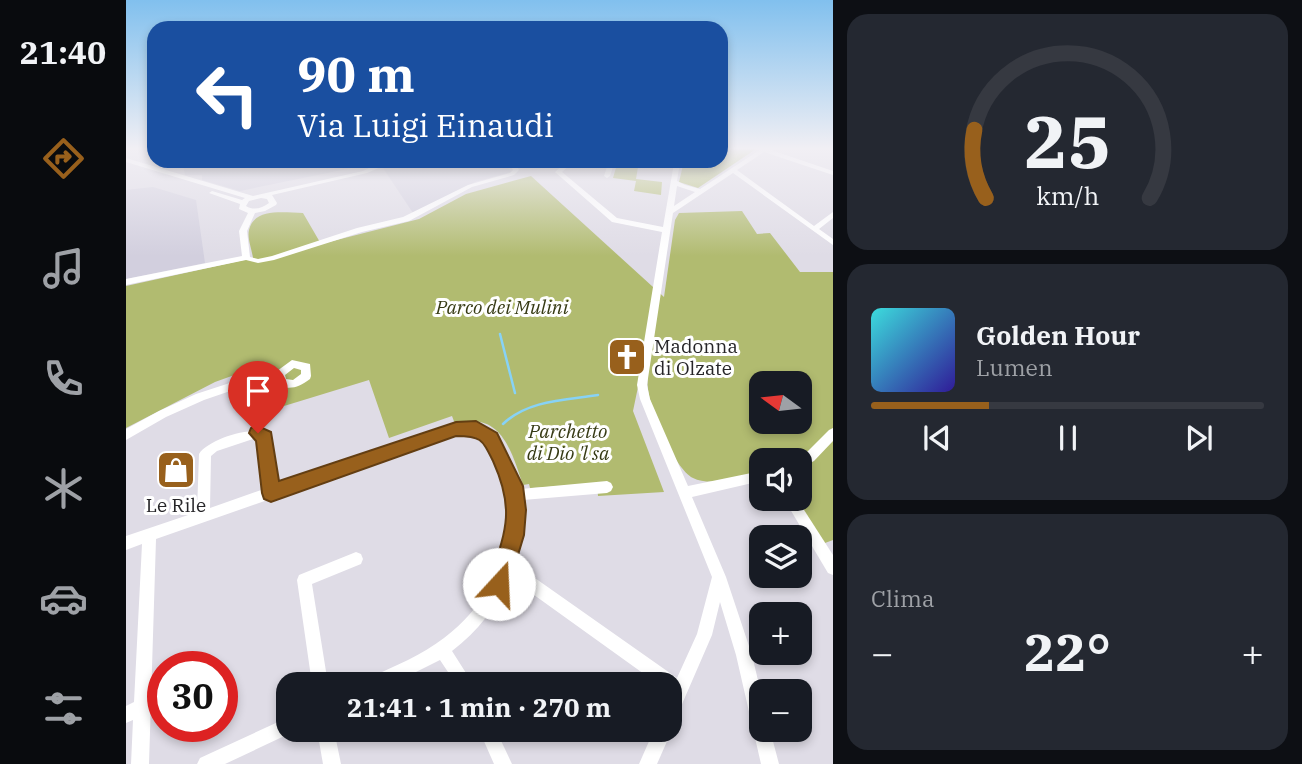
<!DOCTYPE html>
<html lang="it">
<meta charset="utf-8">
<style>
body{margin:0;font-family:"IBM Plex Serif",serif;background:#242831;color:#f1f3f6;height:100vh;display:flex;flex-direction:column;font-size:26px;white-space:nowrap}
*{box-sizing:border-box;margin:0}
p{font-size:23px;color:#9ea1a6}
.icon{flex:none;width:38px;height:38px;fill:none;stroke:currentColor;stroke-width:2;stroke-linecap:round;stroke-linejoin:round}
.map{position:relative;flex:1;overflow:hidden}
.panel{display:flex;flex-direction:column;gap:14px;padding:14px;background:#0d0f14;width:469px}
.panel>*{flex:none}
.banner{position:absolute;left:21px;top:21px;width:581px;height:147px;border-radius:21px;box-shadow:0 4px 10px #0003;background:#1a4fa0;color:#fff;overflow:hidden}
.needle{width:46px;rotate:285deg}
.tools{position:absolute;left:623px;top:371px;display:grid;gap:14px}
.tools a{display:grid;place-items:center;width:63px;height:63px;border-radius:14px;background:#171b24;box-shadow:0 4px 10px #0003;font-size:35px}
.speed{position:absolute;left:21px;top:651px;display:flex;gap:14px;font-size:35px;font-weight:700;text-align:center}
.speed>*{display:grid;place-content:center;width:91px;height:91px;border-radius:50%;background:#171b24;box-shadow:0 4px 10px #0003;line-height:1}
.speed .limit{border:10px solid #d22;background:#fff;color:#111}
.pin{position:absolute;display:grid;place-items:center;width:60px;height:60px;color:#fff;margin:-72px -30px;border-radius:50% 50% 50% 0;rotate:-45deg;box-shadow:0 0 7px #0007}
.pin .icon{rotate:45deg}
.me{position:absolute;width:77px;margin:-38px;rotate:20deg;stroke-linejoin:round;filter:drop-shadow(0 0 5px #0008)}
.turn{display:flex;align-items:center;gap:24px;height:147px;padding:0 35px;font-size:32px}
.turn .icon{width:91px;height:91px;stroke-width:2.5}
.turn b{display:block;font-size:49px;line-height:60px}
.big{font-size:52px;font-weight:700;line-height:1.1}
.panel .card{flex:1;display:flex;flex-direction:column;justify-content:center;gap:10px;min-width:0;padding:0 24px;border-radius:21px;background:#242831}
.panel .dial{align-items:center;gap:0}
.dial svg{height:182px;overflow:visible;fill:none;stroke:#363941;stroke-width:7;stroke-linecap:round;text-anchor:middle}
.dial text{fill:#f1f3f6;stroke:none}
.song{display:flex;align-items:center;gap:21px}
.cover{width:84px;height:84px;border-radius:10px;background:linear-gradient(135deg,hsl(180 70% 55%),hsl(250 70% 35%))}
.played{height:7px;border-radius:4px;background:linear-gradient(90deg,#98601c 30%,#363941 30%)}
.keys{display:flex;justify-content:space-around;direction:ltr}
.heat{display:flex;justify-content:space-between;align-items:center;font-size:38px;direction:ltr}
.trip{position:absolute;left:150px;top:672px;width:406px;height:70px;border-radius:21px;background:#171b24;box-shadow:0 4px 10px #0003;font-weight:700;line-height:70px;text-align:center}
main{display:flex;flex:1;min-height:0}
.tab-bar{display:flex;flex-direction:column;width:126px;justify-content:space-around;align-items:center;background:#090b0e;color:#9ea1a6}
.tab-bar .icon{width:49px;height:49px}
.tab-bar .on{color:#98601c}
.tab-bar b{font-size:32px;color:#f1f3f6}
.map>svg:first-child{display:block}
.built{fill:#d2cfde}
.green{fill:#b1bb70;fill-rule:evenodd}
.lines{fill:none;stroke-linecap:round;stroke-linejoin:round}
.stream{stroke:#87d2f6;stroke-width:2.5}
.building{fill:#bcb5bd;stroke:#989198;stroke-width:2}
.minor{fill:#fff;fill-rule:evenodd}
.route{fill:#98601c;stroke:#633e12;stroke-width:2}
.labels{text-anchor:middle;stroke-width:6;stroke-linejoin:round;paint-order:stroke}
.park-label{font-size:19px;font-style:italic;fill:#363a14;stroke:#fff}
.poi-label{font-size:19px;fill:#262528;stroke:#fff;text-anchor:start}
</style>
<main>
<nav class="tab-bar">
<b>21:40</b>
<svg class="icon on" aria-label="directions" viewBox="0 0 24 24"><path d="M12 3l9 9-9 9-9-9zM9 14v-3h6M13 9l2 2-2 2"/></svg>
<svg class="icon" aria-label="music" viewBox="0 0 24 24"><path d="M9 18V5l10-2v13"/><circle cx="6" cy="18" r="3"/><circle cx="16" cy="16" r="3"/></svg>
<svg class="icon" aria-label="phone" viewBox="0 0 24 24"><path d="M5 4h4l2 5-3 2q2 4 5 5l2-3 5 2v4C11 20 4 13 5 4z"/></svg>
<svg class="icon" aria-label="climate" viewBox="0 0 24 24"><path d="M12 3v18M4 7l16 10M4 17L20 7"/></svg>
<svg class="icon" aria-label="car" viewBox="0 0 24 24"><path d="M5 17H2v-5l4-1 3-4h7l3 4 3 1v5h-3M9 17h6M6 11h13"/><circle cx="7" cy="17" r="2"/><circle cx="17" cy="17" r="2"/></svg>
<svg class="icon" aria-label="filters" viewBox="0 0 24 24"><path d="M4 7h16M4 17h16"/><circle cx="9" cy="7" r="2"/><circle cx="15" cy="17" r="2"/></svg>
</nav>
<div class="map">
<svg width="707" height="764" viewBox="0 0 707 764">
<rect width="100%" height="100%" fill="#dfdce6"/>
<g class="built">
<polygon points="56,161 260,161 114,191 76,180 76,175 59,175"/>
<polygon points="293,161 378,161 385,172 349,182 287,213 257,168"/>
<polygon points="27,187 70,200 79,263 0,279 0,190"/>
</g>
<g class="green">
<polygon points="595,149 630,149 572,188 553,182 558,161 595,161"/>
<polygon points="491,164 512,167 510,179 536,182 535,195 508,191 510,181 487,178"/>
<path d="M 405,176 L 538,297 L 549,220 L 553,213 L 616,211 L 631,234 L 644,233 L 674,272 L 707,272 L 707,540 L 691,546 L 660,499 L 674,499 L 674,460 L 635,460 L 635,471 C 617,477 585,487 567,478 C 548,468 524,410 522,389 C 520,373 525,356 528,341 L 522,339 L 507,411 L 538,492 L 472,496 L 471,484 L 404,488 L 403,484 L 397,485 C 385,450 375,410 329,424 L 326,416 L 263,438 L 243,380 L 145,410 L 134,369 L 131,367 L 89,382 L 0,428 L 0,286 L 127,258 C 126,250 121,238 123,230 C 128,207 159,213 177,213 L 195,244 L 293,219 L 340,194 ZM 635,383 L 674,383 L 674,422 L 635,422 Z"/>
</g>
<g class="lines">
<g class="stream">
<polyline points="374,334 389,393"/>
<path d="M 377,424 C 402,400 440,400 472,395"/>
</g>
</g>
<polygon class="building" points="499,342 502,349 510,351 513,357 509,360 511,367 497,368 492,362 488,343"/>
<g class="lines">
<g class="minor">
<path d="M 635,149 L 642,149 L 707,171 L 707,175 L 638,152 L 611,170 L 688,226 L 707,212 L 707,218 L 693,229 L 707,239 L 707,245 L 607,173 L 547,213 L 521,385 L 524,399 L 562,486 L 635,471 L 635,481 L 566,497 L 600,577 L 626,655 L 635,693 L 635,730 L 644,730 L 653,764 L 635,764 L 610,655 L 594,602 L 586,635 L 550,718 L 544,720 L 544,684 L 532,684 L 383,577 C 371,607 352,631 326,651 L 347,684 L 330,684 L 314,660 L 266,684 L 241,684 L 243,678 C 269,666 296,655 318,638 C 363,604 391,550 382,495 C 381,491 382,488 381,484 C 379,478 375,472 372,465 C 361,443 358,431 330,434 L 30,539 L 23,764 L 5,764 L 7,720 L 0,723 L 0,706 L 8,702 L 16,544 L 0,550 L 0,536 L 71,512 L 73,454 C 83,439 124,427 141,432 L 143,435 L 150,485 L 330,424 C 361,421 368,433 380,458 C 385,468 391,478 395,489 L 481,481 L 485,483 L 487,487 L 485,491 L 481,493 L 397,500 L 396,534 L 389,564 L 551,678 L 571,634 L 586,577 L 514,399 L 511,385 L 536,232 L 486,222 L 429,172 L 441,161 L 448,161 L 436,172 L 491,218 L 537,227 L 548,163 L 543,161 L 554,162 L 551,181 L 559,185 L 574,189 ZM 551,186 L 569,192 L 548,206 ZM 127,439 L 132,439 L 138,489 L 84,508 L 85,456 L 91,451 Z"/>
<path d="M 0,158 L 127,196 L 237,171 L 253,163 L 276,161 L 255,167 L 241,173 L 146,195 L 151,203 L 150,205 L 139,211 L 129,213 L 121,231 L 124,257 L 132,259 L 146,256 L 231,228 L 277,217 L 342,185 L 384,173 L 387,170 L 382,161 L 388,161 L 393,170 L 388,175 L 346,187 L 283,221 L 236,232 L 148,260 L 132,263 L 120,260 L 0,285 L 0,279 L 116,256 L 113,231 L 122,213 L 113,209 L 114,204 L 83,193 L 86,191 L 116,200 L 119,198 L 0,162 ZM 135,198 L 141,199 L 143,203 C 136,208 128,211 120,206 L 123,201 Z"/>
<polygon points="483,161 489,161 484,176 481,178 478,176"/>
<path d="M 166,360 L 184,364 L 185,376 L 184,379 C 173,387 166,390 152,386 L 150,379 L 113,388 L 78,400 L 40,417 L 0,440 L 0,429 L 33,411 L 70,394 L 113,380 L 151,371 ZM 168,368 L 175,370 L 175,374 L 167,380 L 160,379 L 159,375 Z"/>
<polygon points="707,428 707,441 688,461 674,468 674,460 670,459 680,453 703,430"/>
<polygon points="658,499 671,499 707,555 707,575 702,573"/>
<polygon points="230,552 235,554 237,559 235,564 186,584 202,684 186,684 171,580 173,575"/>
<polygon points="163,717 163,730 170,730 169,731 99,764 71,764 74,758"/>
<polygon points="544,727 546,730 531,764 513,764 528,730 544,730"/>
<polygon points="191,730 208,730 215,764 197,764"/>
<polygon points="353,730 370,730 386,764 368,764"/>
</g>
</g>
<linearGradient id="sky" x2="0" y2="1"><stop stop-color="#81c0ee"/><stop offset="0.58" stop-color="#f1eff4"/><stop offset="1" stop-color="#f1eff4" stop-opacity="0"/></linearGradient>
<rect width="707" height="256" fill="url(#sky)"/>
<path class="route" d="M 350,421 L 371,433 L 397,486 L 400,510 L 398,535 L 381,591 L 373,594 L 365,591 L 362,584 C 379,533 390,512 367,461 C 356,439 355,436 330,436 L 145,502 L 138,499 L 136,493 L 130,441 L 123,433 L 125,428 L 132,426 L 145,432 L 153,481 L 330,422 Z"/>
<defs>
<symbol id="church-square" viewBox="-11 -11 22 22"><rect x="-9" y="-9" width="18" height="18" rx="4" fill="#98601c" stroke="#fff"/><path d="M-1.2-6h2.4v3.5h3.3v2.4h-3.3V6h-2.4V-.1h-3.3v-2.4h3.3Z" fill="#fff"/></symbol>
<symbol id="shop-square" viewBox="-11 -11 22 22"><rect x="-9" y="-9" width="18" height="18" rx="4" fill="#98601c" stroke="#fff"/><path d="M-5-2.5h2.3a2.7 3.5 0 0 1 5.4 0H5L5.5 6h-11ZM-1.5-2.5h3a1.5 2.3 0 0 0-3 0Z" fill="#fff"/></symbol>
</defs>
<g fill-rule="evenodd">
<use href="#church-square" x="479" y="335" width="44" height="44"/>
<use href="#shop-square" x="28" y="448" width="44" height="44"/>
</g>
<g class="labels">
<g class="park-label">
<text x="376" y="314">Parco dei Mulini</text>
<text x="442" y="438">Parchetto<tspan x="442" dy="22">di Dio 'l sa</tspan></text>
</g>
<g class="poi-label">
<text x="528" y="353">Madonna<tspan x="528" dy="22">di Olzate</tspan></text>
<text x="50" y="512" text-anchor="middle">Le Rile</text>
</g>
</g>
</svg>
<div class="tools">
<a><svg class="needle" viewBox="-14 -14 28 28"><path d="M0-13l5 13h-10z" fill="#e53935"/><path d="M0 13l5-13h-10z" fill="#9ea1a6"/></svg></a>
<a><svg class="icon" aria-label="sound" viewBox="0 0 24 24"><path d="M4 9h4l5-4v14l-5-4H4zM17 9q2 3 0 6"/></svg></a>
<a><svg class="icon" aria-label="layers" viewBox="0 0 24 24"><path d="M12 4l9 5-9 5-9-5zM3 14l9 5 9-5"/></svg></a>
<a>+</a>
<a>−</a>
</div>
<div class="speed"><div class="limit">30</div></div>
<div class="pin" style="left:132px;top:433px;background:#d93025"><svg class="icon" aria-label="arrive" viewBox="0 0 24 24"><path d="M6 21V4h12l-3 4 3 4H6"/></svg></div>
<svg class="me" style="left:373px;top:584px" viewBox="-20 -20 40 40"><circle r="19" fill="#fff"/><path d="M0-13L10 11 0 6-10 11z" fill="#98601c"/></svg>
<div class="trip">21:41 · 1 min · 270 m</div>
<div class="banner">
<div class="turn"><svg class="icon" aria-label="left" viewBox="0 0 24 24"><path d="M17 20v-9H6M10 6l-5 5 5 5"/></svg><div><b>90 m</b>Via Luigi Einaudi</div></div>
</div>
</div>
<section class="panel">
<div class="card dial"><svg viewBox="0 0 100 80">
<path d="M14 69A42 42 0 1 1 86 69"/>
<path d="M14 69A42 42 0 0 1 9 39" stroke="#98601c"/>
<text x="50" y="56" font-size="32" font-weight="700">25</text>
<text x="50" y="72" font-size="11">km/h</text>
</svg></div>
<div class="card">
<div class="song"><i class="cover"></i><div><b>Golden Hour</b><p>Lumen</p></div></div>
<div class="played"></div>
<div class="keys"><svg class="icon" aria-label="previous" viewBox="0 0 24 24"><path d="M18 5L8 12l10 7zM5 5v14"/></svg><svg class="icon" aria-label="pause" viewBox="0 0 24 24"><path d="M8 5v14M16 5v14"/></svg><svg class="icon" aria-label="next" viewBox="0 0 24 24"><path d="M6 5l10 7-10 7zM19 5v14"/></svg></div>
</div>
<div class="card"><p>Clima</p>
<div class="heat"><a>−</a><b class="big">22°</b><a>+</a></div>
</div>
</section>
</main>
